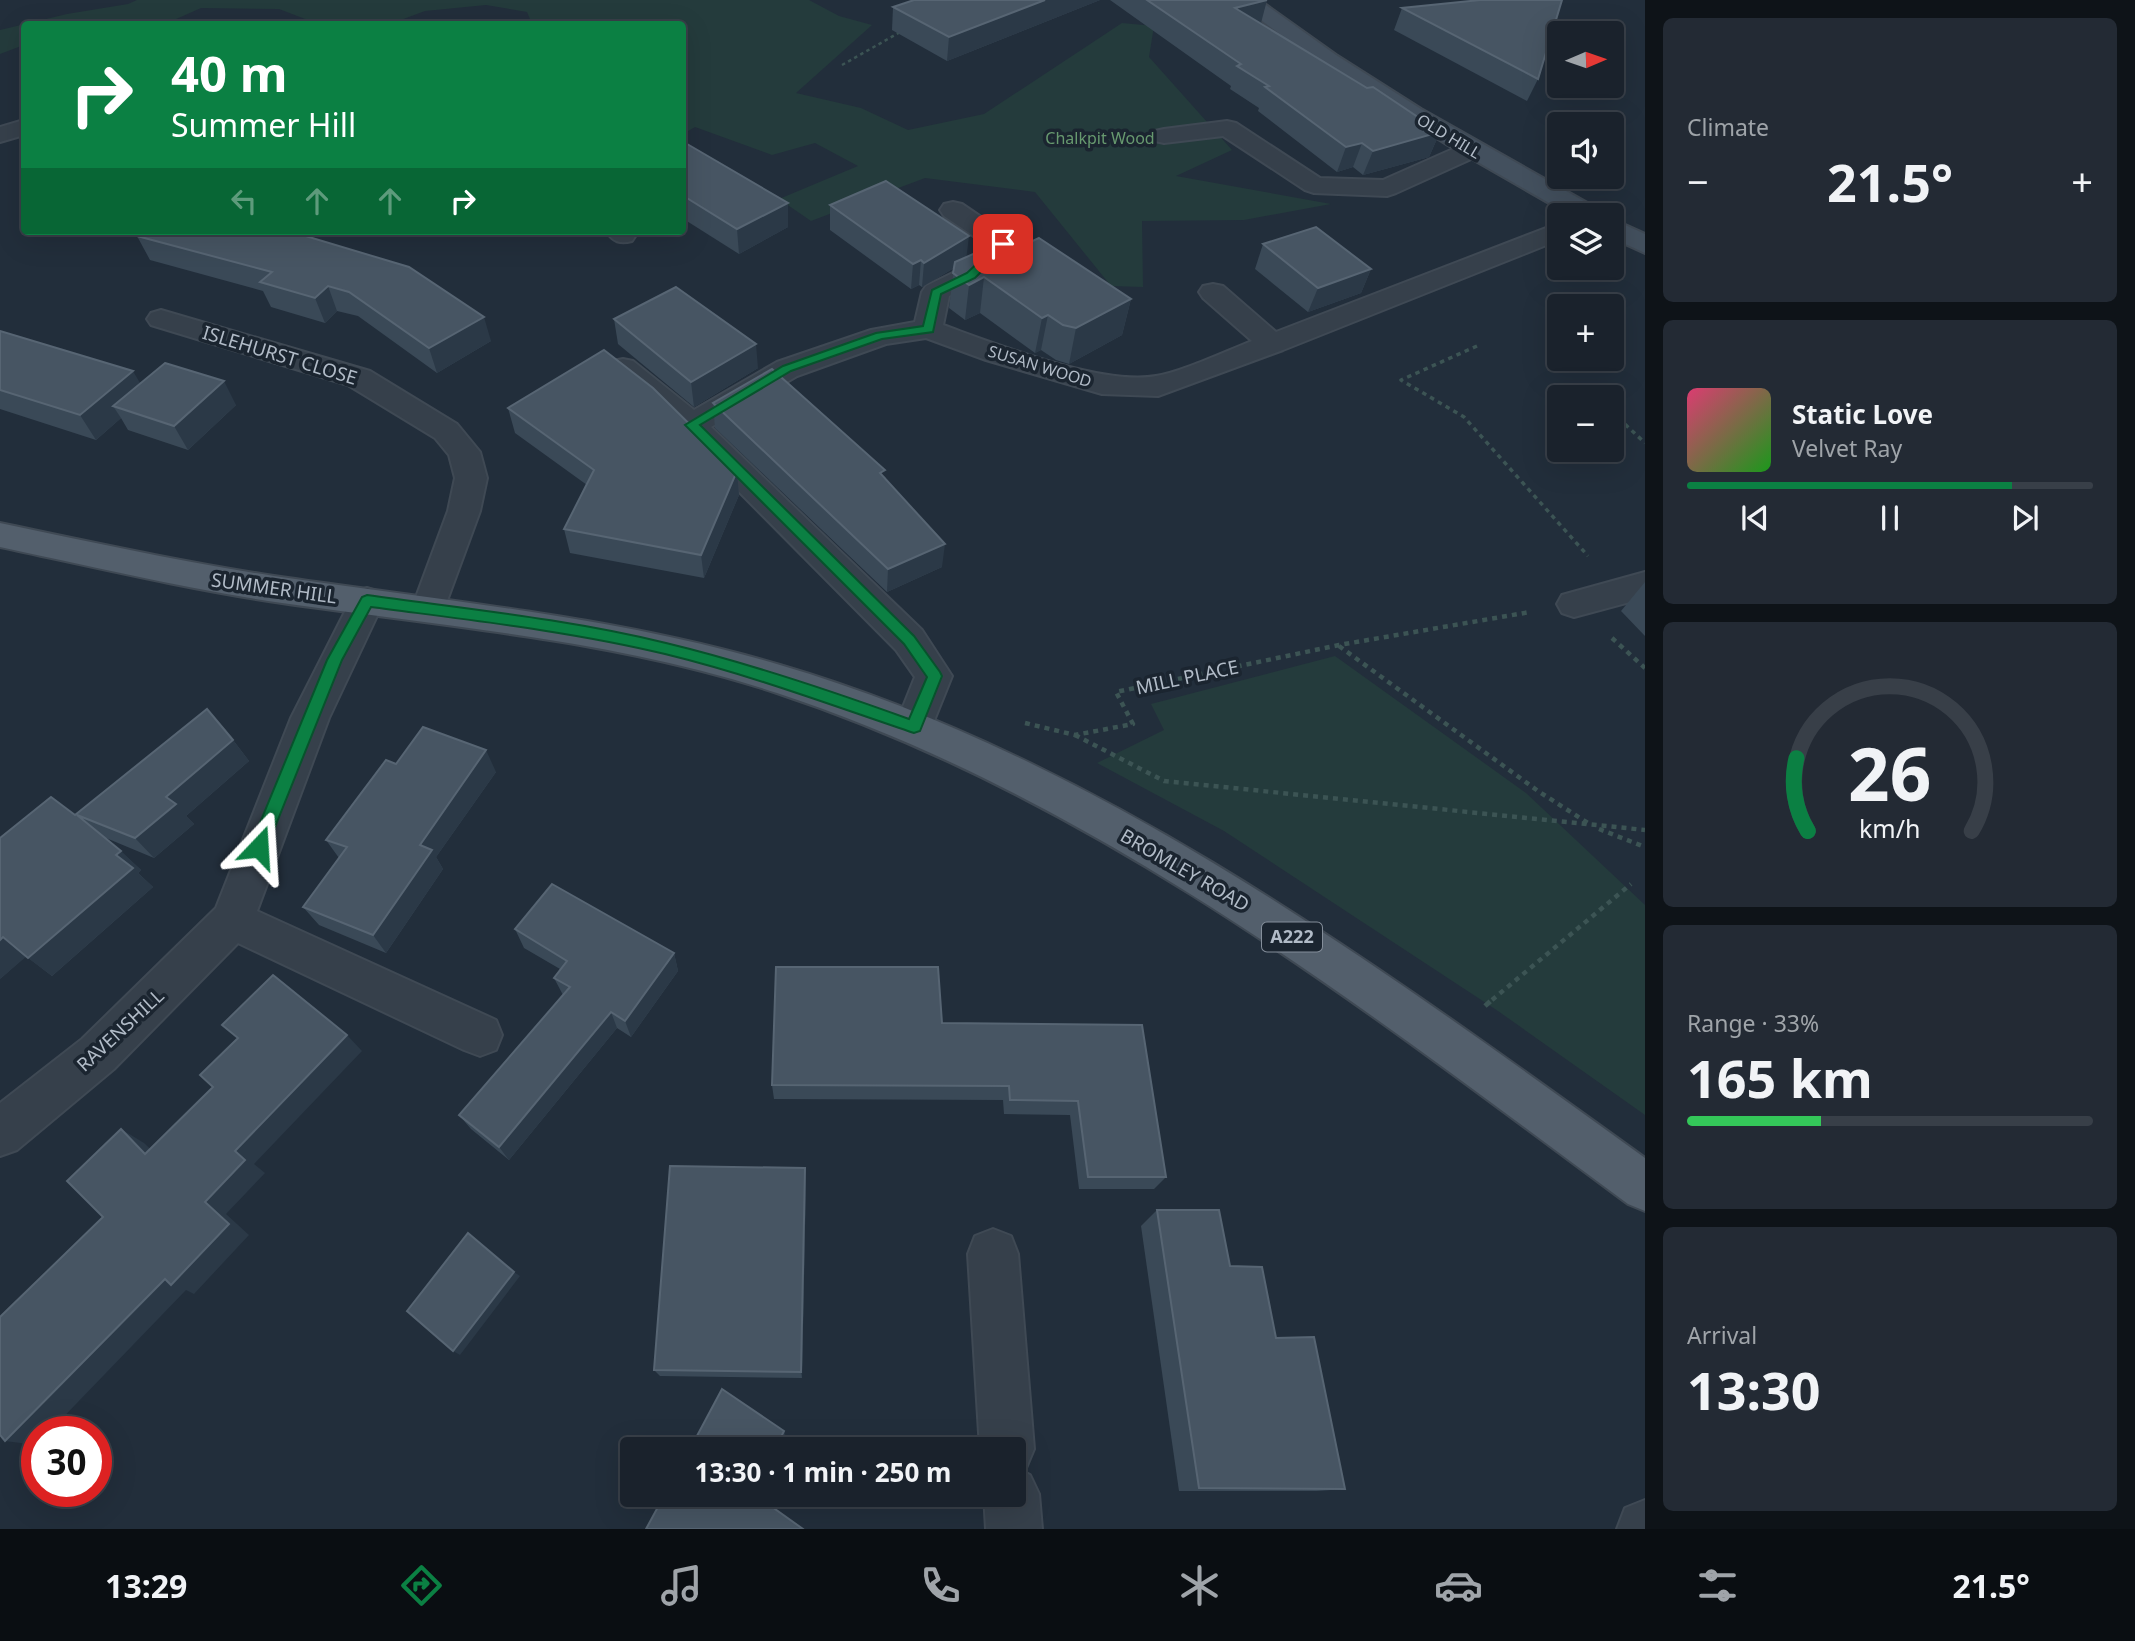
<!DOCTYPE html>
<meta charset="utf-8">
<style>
body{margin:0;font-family:"Noto Sans",sans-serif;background:#232a34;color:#f1f3f6;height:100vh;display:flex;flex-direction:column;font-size:26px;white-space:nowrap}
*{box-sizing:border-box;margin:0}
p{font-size:23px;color:#9fa4a9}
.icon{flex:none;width:38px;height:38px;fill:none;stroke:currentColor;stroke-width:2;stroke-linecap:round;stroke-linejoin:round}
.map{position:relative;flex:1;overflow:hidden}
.drawer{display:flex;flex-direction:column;gap:18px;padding:18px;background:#0e1318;width:490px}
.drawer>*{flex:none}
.banner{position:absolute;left:21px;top:21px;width:665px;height:214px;border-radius:7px;box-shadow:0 7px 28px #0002,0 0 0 2px #383f48;background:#0b8043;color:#fff;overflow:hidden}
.needle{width:46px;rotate:88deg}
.controls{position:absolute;left:1547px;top:21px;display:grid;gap:14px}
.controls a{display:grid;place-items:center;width:77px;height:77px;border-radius:7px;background:#1a222c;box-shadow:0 7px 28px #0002,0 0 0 2px #383f48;font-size:35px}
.speed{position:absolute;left:21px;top:1416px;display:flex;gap:14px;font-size:35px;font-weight:700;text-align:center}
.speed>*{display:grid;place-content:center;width:91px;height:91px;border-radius:50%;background:#1a222c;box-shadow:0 7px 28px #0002,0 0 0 2px #383f48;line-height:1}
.speed .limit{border:10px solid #d22;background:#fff;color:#111}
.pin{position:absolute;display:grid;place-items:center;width:60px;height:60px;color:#fff;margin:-30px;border-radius:14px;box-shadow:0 4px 10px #0006}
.me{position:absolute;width:77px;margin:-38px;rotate:20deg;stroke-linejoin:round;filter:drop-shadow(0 0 5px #0008)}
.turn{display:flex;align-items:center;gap:24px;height:147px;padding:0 35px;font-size:32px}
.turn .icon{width:91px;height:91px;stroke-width:2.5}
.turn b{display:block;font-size:49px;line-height:60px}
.lanes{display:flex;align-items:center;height:66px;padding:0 35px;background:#0003;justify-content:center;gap:35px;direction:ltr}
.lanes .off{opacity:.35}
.big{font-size:52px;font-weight:700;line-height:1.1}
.drawer .tile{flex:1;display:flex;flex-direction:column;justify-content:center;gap:10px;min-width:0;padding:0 24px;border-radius:10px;background:#232a34}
.drawer .dial{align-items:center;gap:0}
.dial svg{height:182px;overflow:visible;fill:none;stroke:#383f48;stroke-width:7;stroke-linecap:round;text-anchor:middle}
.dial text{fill:#f1f3f6;stroke:none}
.song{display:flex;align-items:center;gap:21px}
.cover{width:84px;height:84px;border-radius:10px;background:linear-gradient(135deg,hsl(340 70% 55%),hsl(120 70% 35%))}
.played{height:7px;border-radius:4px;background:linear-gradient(90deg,#0b8043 80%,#383f48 80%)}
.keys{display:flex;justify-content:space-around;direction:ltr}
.heat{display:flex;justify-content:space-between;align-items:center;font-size:38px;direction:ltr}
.charge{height:10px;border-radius:5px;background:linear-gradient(90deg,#34c759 33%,#383f48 0)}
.trip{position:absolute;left:620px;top:1437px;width:406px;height:70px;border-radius:7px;background:#1a222c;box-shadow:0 7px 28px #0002,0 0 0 2px #383f48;font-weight:700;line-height:70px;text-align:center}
.dock{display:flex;height:112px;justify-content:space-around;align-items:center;background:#0a0e12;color:#9fa4a9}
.dock .icon{width:49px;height:49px}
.dock .on{color:#0b8043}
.dock b{font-size:32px;color:#f1f3f6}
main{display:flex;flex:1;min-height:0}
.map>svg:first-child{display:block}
.green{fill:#243b3c}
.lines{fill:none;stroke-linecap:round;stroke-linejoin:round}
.minor-casing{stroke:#3f4954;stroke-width:4}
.secondary-casing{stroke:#3f4954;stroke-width:4}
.primary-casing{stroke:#3f4954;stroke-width:4}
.path-far3{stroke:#3c5454;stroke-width:2.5;stroke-dasharray:3.5 3.5;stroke-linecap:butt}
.path-far2{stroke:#3c5454;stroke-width:3.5;stroke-dasharray:4.5 4.5;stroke-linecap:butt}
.path-far1{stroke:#3c5454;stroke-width:4.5;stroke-dasharray:5 5;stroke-linecap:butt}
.path{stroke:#3c5454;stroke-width:5;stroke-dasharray:7 7;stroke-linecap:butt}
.minor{fill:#36404b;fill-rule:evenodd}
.secondary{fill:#43505e;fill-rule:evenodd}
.primary{fill:#535f6c;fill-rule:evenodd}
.wall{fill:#3a4957}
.shaded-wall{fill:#2b3947}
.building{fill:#475563;stroke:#576573;stroke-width:2}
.route{fill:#0b8043;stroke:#07532c;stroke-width:2}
.labels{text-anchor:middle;stroke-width:7;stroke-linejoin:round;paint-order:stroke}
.far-street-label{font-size:16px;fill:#b1bbc7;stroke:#1b2530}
.far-park-label{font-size:16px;fill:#67996f;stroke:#1b2530}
.shield{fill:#1b2530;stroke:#848e9a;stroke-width:2}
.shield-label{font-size:18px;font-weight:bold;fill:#b1bbc7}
.street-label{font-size:19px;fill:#b1bbc7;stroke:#1b2530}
</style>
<main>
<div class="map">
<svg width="1645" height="1529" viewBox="0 0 1645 1529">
<rect width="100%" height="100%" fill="#222e3b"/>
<g class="green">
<polygon points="137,0 809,0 839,16 872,25 796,93 861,108 908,130 984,114 1122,23 1154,26 1149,57 1232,150 1176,176 1331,204 1244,220 1142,221 1143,287 1111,286 1035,192 925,178 811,221 779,199 858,166 815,143 772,155 695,127 683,134 682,24 532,24 527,12 486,5 425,11 390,24 313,24 313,22 279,9 201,8 165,24 24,24 24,45 0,54 0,30 67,14 128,4"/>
<polygon points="1335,656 1526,793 1645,905 1645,1115 1498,1011 1224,831 1097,763 1164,730 1151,704"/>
</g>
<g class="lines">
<defs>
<g id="minor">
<polygon points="24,120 24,135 0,142 0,127"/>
<polygon points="1227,121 1236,123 1320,178 1383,180 1462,145 1471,143 1480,145 1483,150 1480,155 1396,193 1387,196 1314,193 1305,190 1223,136 1164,143 1155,141 1152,136 1155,131 1164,129"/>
<path d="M 953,202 L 962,204 L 1012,238 L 1016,244 L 981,281 L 949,296 L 943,325 C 996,344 1102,386 1156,376 C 1182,372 1226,351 1252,341 L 1203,298 L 1199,292 L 1203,286 L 1213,284 L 1223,286 L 1276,332 L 1559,223 L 1559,240 L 1283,350 L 1158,396 L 1102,394 L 986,360 L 926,338 L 886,344 L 797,376 L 711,427 L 922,630 L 952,676 L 927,738 L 914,742 L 901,738 L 895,727 L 915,677 L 896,650 L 658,410 L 613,375 L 608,368 L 613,361 L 623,359 L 633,361 L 694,410 L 777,362 L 871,330 L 915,322 L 922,292 L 926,286 L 961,269 L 987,245 L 944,216 L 940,210 L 944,204 Z"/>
<path d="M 606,231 L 633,231 L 636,235 L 632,241 C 620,244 613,242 606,231 Z"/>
<polygon points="161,310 370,371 457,424 480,452 487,478 480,511 441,617 429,621 417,617 412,608 448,511 455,478 449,455 435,438 348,385 151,325 147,319 151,313"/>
<polygon points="1645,572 1645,598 1574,617 1562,613 1557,604 1562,595"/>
<polygon points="367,588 379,592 384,601 329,718 257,911 496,1020 502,1035 496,1050 480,1056 464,1050 238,943 114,1069 17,1150 0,1156 0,1103 82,1039 216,908 291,718 355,592"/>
<polygon points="993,1229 1011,1236 1018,1254 1034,1449 1026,1468 1020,1470 1030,1475 1039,1494 1042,1529 986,1529 984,1494 1013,1494 1013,1449 980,1449 968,1254 975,1236"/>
<polygon points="1645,1500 1645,1529 1617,1529 1625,1508"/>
</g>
<g id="secondary">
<polygon points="1234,0 1259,0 1336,55 1421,109 1598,209 1602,215 1570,215 1448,145 1320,64"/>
<polygon points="1612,219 1645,234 1645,253 1612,238"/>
</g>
<path id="primary" d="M 0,523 C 91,542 182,562 274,576 C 444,601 615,616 780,665 C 1100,759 1377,965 1645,1158 L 1645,1211 L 1628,1204 C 1362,1007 1095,798 777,693 C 618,640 447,627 282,603 C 187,589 94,567 0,547 Z"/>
</defs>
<use href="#minor" class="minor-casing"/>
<use href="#secondary" class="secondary-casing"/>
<use href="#primary" class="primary-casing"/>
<polyline class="path-far3" points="842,65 902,31"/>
<g class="path-far2">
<polyline points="1477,346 1401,380 1464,417 1588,556"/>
<polyline points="1612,412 1645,443"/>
</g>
<g class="path-far1">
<polyline points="1612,638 1645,668"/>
<polyline points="1339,646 1538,791 1591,825"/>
<polyline points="1025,723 1075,735 1133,724 1116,692 1339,645 1530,612"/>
<polyline points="1075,735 1164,781 1645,830"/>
<polyline points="1599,829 1645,847"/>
<polyline points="1492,1000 1631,884"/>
</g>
<polyline class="path" points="1485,1006 1494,998"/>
<use href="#minor" class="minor"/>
<use href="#secondary" class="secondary"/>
<use href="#primary" class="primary"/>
</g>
<g class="wall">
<polygon points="1100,0 947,61 892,30 893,7"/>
<polygon points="1110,0 1267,0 1260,23 1440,132 1429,157 1363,175 1353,167 1337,172 1258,111 1259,108 1230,89 1231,86"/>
<polygon points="1402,8 1538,79 1527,101 1394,30"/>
<polygon points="682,141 788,203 788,227 739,254 682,218"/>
<polygon points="830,205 966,257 1009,252 1131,299 1122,335 1069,364 1056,360 1041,350 1035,353 980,313 965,320 949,308 954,268 922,287 919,285 911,289 830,230"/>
<polygon points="289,231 491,341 437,373 358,316 337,311 325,323 271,307 263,291 150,260 137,236"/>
<polygon points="1263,244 1371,269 1361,293 1308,312 1255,269"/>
<polygon points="614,319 758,368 694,407 618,344"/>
<polygon points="0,331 140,383 236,405 188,450 128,430 121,418 96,440 0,409"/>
<polygon points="713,403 885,477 942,567 887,592 715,428"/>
<polygon points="508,408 737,471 739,495 704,578 570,553 564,529 587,485 515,433"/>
<polygon points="1645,582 1645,636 1621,611"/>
<polygon points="233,740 249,761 186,816 194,824 154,858 106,838 141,870 138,873 153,887 52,976 26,956 0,979 75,815"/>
<polygon points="396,764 496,772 436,857 443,869 386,953 319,925 303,907 339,858 326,840"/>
<polygon points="515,929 674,953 678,971 631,1037 617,1028 509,1160 471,1129 459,1115 563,995 554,978 560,969 524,948"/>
<polygon points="942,1023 1142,1025 1166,1177 1154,1189 1079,1189 1070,1115 1004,1114 1003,1100 774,1099 772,1085"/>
<polygon points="806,1180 802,1378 660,1376 654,1370"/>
<polygon points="1157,1210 1230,1266 1276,1338 1345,1489 1317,1491 1179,1491 1141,1226"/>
</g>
<g class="shaded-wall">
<polygon points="1045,0 1100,0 947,61 949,37"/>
<polygon points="1267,0 1261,23 1229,32 1235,8"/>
<polygon points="1440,132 1429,157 1363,175 1373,151"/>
<polygon points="1362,143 1353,167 1337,172 1346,147"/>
<polygon points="788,203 788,227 739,254 737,229"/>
<polygon points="969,236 966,261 922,287 924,263"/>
<polygon points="921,260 919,285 911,289 913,264"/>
<polygon points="1371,269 1361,293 1308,312 1318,288"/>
<polygon points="984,277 980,313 965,320 969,285"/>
<polygon points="328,286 337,311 325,323 315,298"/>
<polygon points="1131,299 1122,335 1069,364 1076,328"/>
<polygon points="1048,315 1041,350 1035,353 1042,318"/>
<polygon points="484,317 491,341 437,373 429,348"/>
<polygon points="756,344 758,368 694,407 691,382"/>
<polygon points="133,371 147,395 113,406 121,418 96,440 80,415"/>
<polygon points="224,381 236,405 188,450 174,426"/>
<polygon points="737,471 739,495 704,578 701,555"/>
<polygon points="945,544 942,567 887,592 888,569"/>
<polygon points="233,740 249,761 186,816 194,824 154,858 135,838 166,797"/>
<polygon points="486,750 496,772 436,857 443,869 386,953 373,935 420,845"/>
<polygon points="121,851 141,870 138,873 153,887 52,976 28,958 116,855"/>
<polygon points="3,937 28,955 0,979 0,940"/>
<polygon points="674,953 678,971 631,1037 625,1021"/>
<polygon points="611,1012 617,1028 509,1160 499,1147"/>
<polygon points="347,1035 362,1051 254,1164 265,1173 226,1214 249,1235 194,1294 186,1290 49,1432 37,1432 37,1444 36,1445 5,1441 205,1202 235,1151"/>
<polygon points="121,1129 144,1143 168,1166 145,1154"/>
<polygon points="805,1168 806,1180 802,1378 801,1372"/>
<polygon points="514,1272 520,1276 460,1355 453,1351"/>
<polygon points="784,1431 786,1437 780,1449 775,1449"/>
</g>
<g class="building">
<polygon points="914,0 1045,0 949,37 893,7"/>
<polygon points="1147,0 1267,0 1235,8 1367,88 1373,87 1440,132 1373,151 1362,143 1346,147 1265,87 1269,86 1237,66 1241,64"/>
<polygon points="1480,0 1562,0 1538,79 1402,8"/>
<polygon points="682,141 788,203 737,229 682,195"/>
<polygon points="886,181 969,236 924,263 921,260 913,264 830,205"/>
<polygon points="1316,227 1371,269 1318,288 1263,244"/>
<polygon points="143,231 289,231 409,267 484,317 429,348 349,292 328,286 315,298 260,282 272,272 137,236"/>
<polygon points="1039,238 1131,299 1076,328 1063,325 1048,315 1042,318 984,277 969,285 953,273 955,262 987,248 993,241 1009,252"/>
<polygon points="676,287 756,344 691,382 614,319"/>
<polygon points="0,331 133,371 80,415 0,390"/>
<polygon points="604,350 653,388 737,471 701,555 564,529 594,470 508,408"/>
<polygon points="165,363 224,381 174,426 113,406"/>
<polygon points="772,369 885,470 880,473 945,544 888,569 713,403"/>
<polygon points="207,709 233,740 166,797 176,804 135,838 77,815 121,851 116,855 133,868 28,958 3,937 0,940 0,838 51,797 75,815"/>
<polygon points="423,727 486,750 420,845 432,850 373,935 303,907 347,847 326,840 386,760 396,764"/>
<polygon points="552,884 674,953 625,1021 611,1012 499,1147 459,1115 570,987 554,978 567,961 515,929"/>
<polygon points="776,967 938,967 942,1023 1142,1025 1166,1177 1088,1177 1078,1101 1010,1100 1009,1086 772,1085"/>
<polygon points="273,975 347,1035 235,1151 245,1160 205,1202 229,1224 171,1285 165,1279 5,1441 0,1435 0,1317 103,1217 67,1181 121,1129 145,1154 213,1087 200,1075 238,1038 222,1025"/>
<polygon points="670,1166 805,1168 801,1372 654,1370"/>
<polygon points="1157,1210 1219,1210 1230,1266 1262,1267 1276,1338 1314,1337 1345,1489 1199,1488"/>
<polygon points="468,1233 514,1272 453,1351 407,1311"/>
<polygon points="722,1389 784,1431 775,1449 690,1449"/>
<polygon points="665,1494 754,1494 803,1529 646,1529"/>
</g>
<path class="route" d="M 1000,242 L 1009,244 L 975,278 L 941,294 L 933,332 L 882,339 L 791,371 L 700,425 L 914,636 L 940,672 L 942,676 L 920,731 L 914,733 C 831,705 751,675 665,654 C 569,631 469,620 371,607 L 342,660 L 265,852 L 259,854 L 253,852 L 250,847 L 327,660 L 362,597 L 367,595 C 467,609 568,619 666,643 C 749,663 829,690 909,719 L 927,677 L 904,644 L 685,425 L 783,366 L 876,333 L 923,326 L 932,290 L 967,273 Z"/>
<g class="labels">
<g class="far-street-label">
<text transform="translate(1449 136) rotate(31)" y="6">OLD HILL</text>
<text transform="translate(1040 366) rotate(17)" y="6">SUSAN WOOD</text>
</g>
<g class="far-park-label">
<text x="1100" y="144">Chalkpit Wood</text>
</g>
<rect class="shield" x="1262" y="922.5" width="60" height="29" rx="5"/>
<g class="shield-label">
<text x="1292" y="943">A222</text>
</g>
<g class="street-label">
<text transform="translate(280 355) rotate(17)" y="7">ISLEHURST CLOSE</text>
<text transform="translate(274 588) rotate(8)" y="7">SUMMER HILL</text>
<text transform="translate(1187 677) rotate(-12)" y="7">MILL PLACE</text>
<text transform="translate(1185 870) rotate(30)" y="7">BROMLEY ROAD</text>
<text transform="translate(120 1030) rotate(-43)" y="7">RAVENSHILL</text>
</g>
</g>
</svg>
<div class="controls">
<a><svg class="needle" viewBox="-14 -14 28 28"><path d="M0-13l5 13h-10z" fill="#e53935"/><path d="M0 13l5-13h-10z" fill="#9fa4a9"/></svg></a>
<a><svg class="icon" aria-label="sound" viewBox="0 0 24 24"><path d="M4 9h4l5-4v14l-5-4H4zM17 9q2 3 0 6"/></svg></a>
<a><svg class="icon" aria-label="layers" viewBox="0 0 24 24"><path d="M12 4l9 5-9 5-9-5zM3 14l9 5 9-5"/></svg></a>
<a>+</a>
<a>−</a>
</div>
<div class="speed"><div class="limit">30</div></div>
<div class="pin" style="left:1003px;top:244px;background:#d93025"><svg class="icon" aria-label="arrive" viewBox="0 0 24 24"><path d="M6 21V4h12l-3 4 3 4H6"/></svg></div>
<svg class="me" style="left:259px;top:847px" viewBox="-20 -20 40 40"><path d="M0-17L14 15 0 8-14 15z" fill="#0b8043" stroke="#fff" stroke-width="4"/></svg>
<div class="trip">13:30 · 1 min · 250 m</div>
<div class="banner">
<div class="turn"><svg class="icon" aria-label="right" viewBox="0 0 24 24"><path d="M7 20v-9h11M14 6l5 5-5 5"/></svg><div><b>40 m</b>Summer Hill</div></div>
<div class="lanes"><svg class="icon off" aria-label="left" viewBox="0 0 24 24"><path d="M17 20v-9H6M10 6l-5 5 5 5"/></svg><svg class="icon off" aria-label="ahead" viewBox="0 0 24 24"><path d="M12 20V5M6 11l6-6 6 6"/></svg><svg class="icon off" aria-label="ahead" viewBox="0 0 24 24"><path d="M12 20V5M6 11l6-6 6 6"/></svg><svg class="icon" aria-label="right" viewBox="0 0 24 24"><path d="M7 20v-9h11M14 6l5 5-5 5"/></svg></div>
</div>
</div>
<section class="drawer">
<div class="tile"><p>Climate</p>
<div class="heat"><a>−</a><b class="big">21.5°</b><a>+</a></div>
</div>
<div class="tile">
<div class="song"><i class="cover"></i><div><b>Static Love</b><p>Velvet Ray</p></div></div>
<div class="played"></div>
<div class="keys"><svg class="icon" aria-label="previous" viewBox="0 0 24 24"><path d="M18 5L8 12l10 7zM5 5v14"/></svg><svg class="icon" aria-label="pause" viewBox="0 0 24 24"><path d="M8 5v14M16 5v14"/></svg><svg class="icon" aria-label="next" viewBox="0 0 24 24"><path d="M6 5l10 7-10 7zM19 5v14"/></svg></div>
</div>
<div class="tile dial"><svg viewBox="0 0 100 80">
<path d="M14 69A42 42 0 1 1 86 69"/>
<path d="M14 69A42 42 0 0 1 9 37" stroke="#0b8043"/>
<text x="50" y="56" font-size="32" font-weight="700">26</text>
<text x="50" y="72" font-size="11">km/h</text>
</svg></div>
<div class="tile"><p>Range · 33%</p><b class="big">165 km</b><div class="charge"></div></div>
<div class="tile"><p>Arrival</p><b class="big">13:30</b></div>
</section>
</main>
<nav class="dock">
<b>13:29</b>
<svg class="icon on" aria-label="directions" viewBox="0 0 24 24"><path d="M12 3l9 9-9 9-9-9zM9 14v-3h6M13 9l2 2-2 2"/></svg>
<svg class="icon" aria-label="music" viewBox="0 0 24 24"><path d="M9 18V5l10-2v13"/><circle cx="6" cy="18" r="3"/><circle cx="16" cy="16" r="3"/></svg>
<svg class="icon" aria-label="phone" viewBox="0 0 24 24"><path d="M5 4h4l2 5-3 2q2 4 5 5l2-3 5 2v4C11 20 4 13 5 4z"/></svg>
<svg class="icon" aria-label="climate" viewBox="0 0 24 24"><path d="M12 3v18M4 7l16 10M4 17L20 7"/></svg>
<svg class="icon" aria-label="car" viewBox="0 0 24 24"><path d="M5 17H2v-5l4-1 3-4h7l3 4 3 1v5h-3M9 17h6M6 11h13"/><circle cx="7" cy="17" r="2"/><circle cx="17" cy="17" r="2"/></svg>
<svg class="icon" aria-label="filters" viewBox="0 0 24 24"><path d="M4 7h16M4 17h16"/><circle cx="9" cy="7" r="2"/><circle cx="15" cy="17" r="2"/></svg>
<b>21.5°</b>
</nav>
